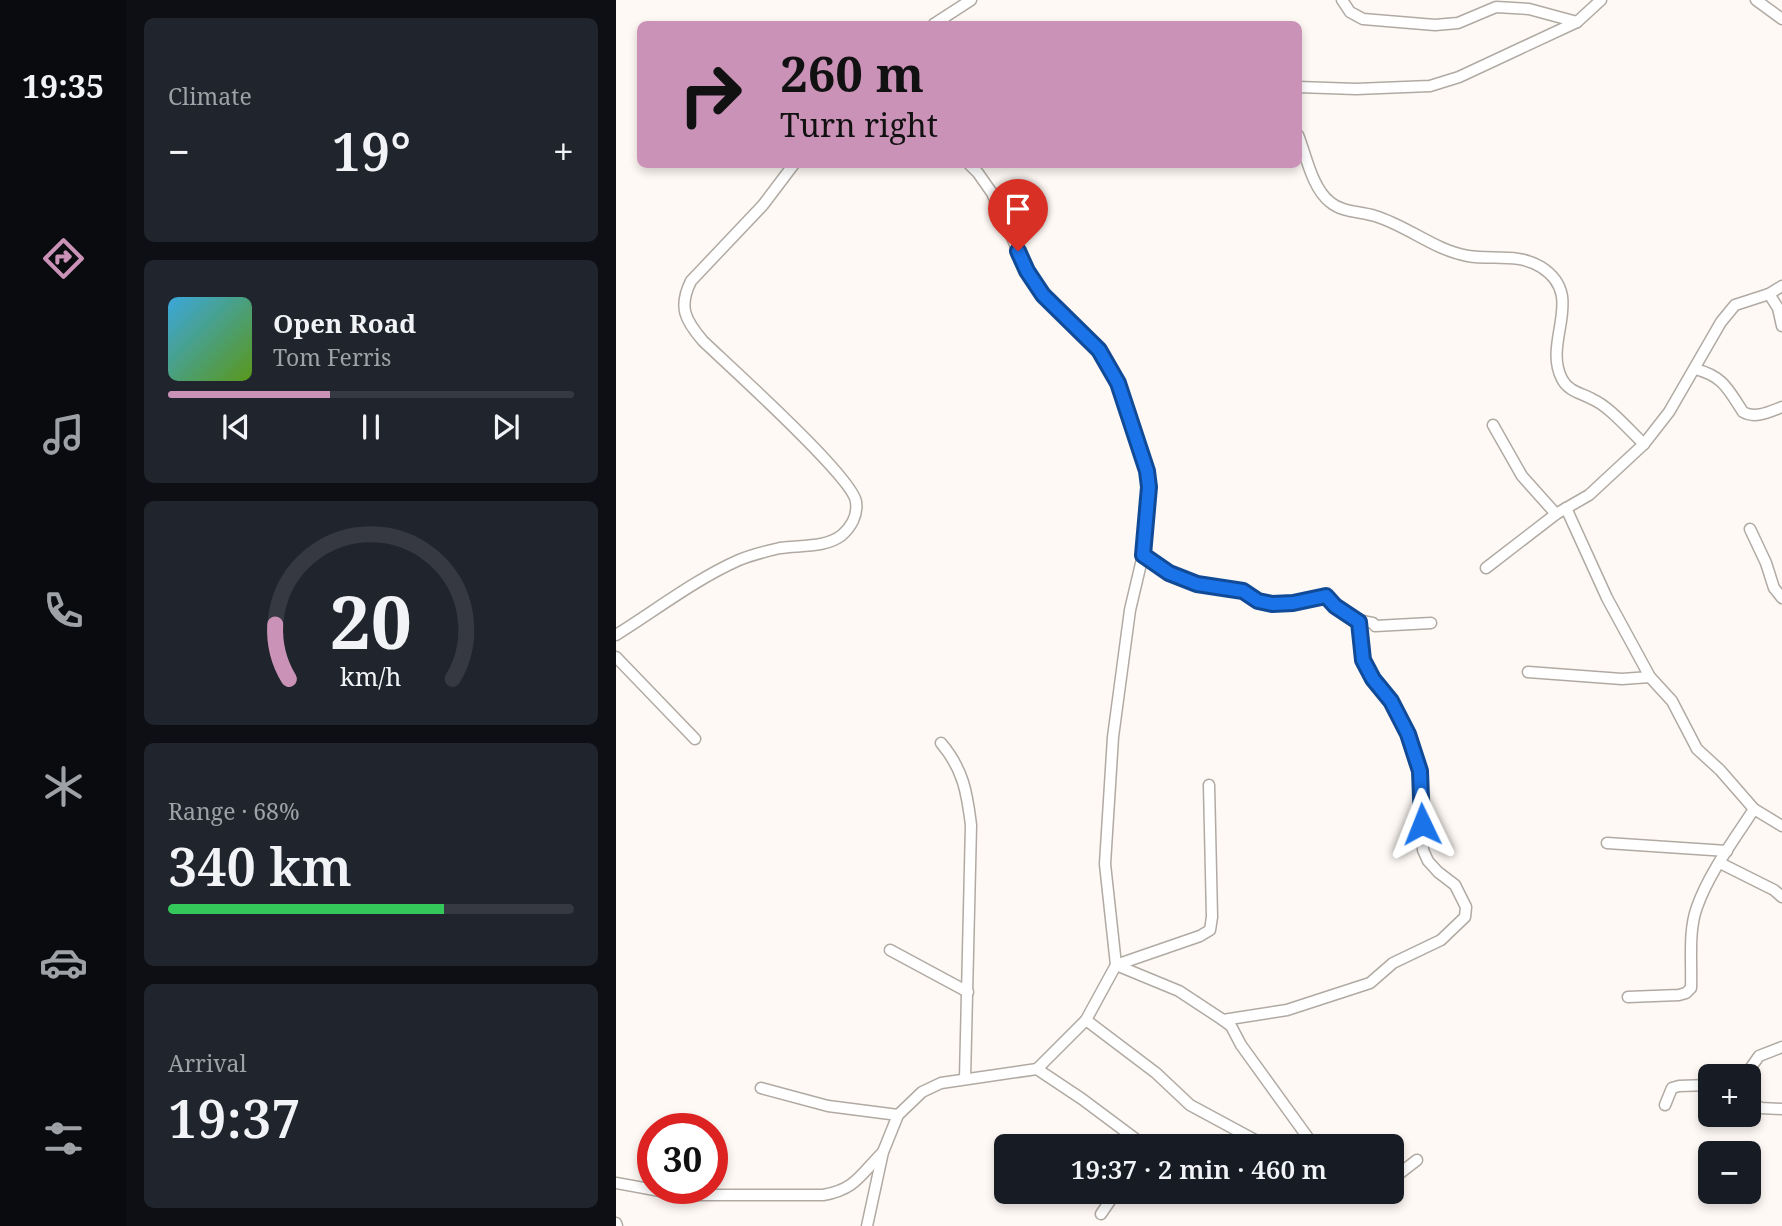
<!DOCTYPE html>
<meta charset="utf-8">
<style>
body{margin:0;font-family:"Noto Serif",serif;background:#20242c;color:#f1f3f6;height:100vh;display:flex;flex-direction:column;font-size:26px;white-space:nowrap}
*{box-sizing:border-box;margin:0}
p{font-size:23px;color:#9ea1a6}
.icon{flex:none;width:38px;height:38px;fill:none;stroke:currentColor;stroke-width:2;stroke-linecap:round;stroke-linejoin:round}
.map{position:relative;flex:1;overflow:hidden}
.drawer{display:flex;flex-direction:column;gap:18px;padding:18px;background:#0d0f14;width:490px}
.drawer>*{flex:none}
.hud{position:absolute;left:21px;top:21px;width:665px;height:147px;border-radius:10px;box-shadow:0 4px 10px #0003;background:#cb92b8;color:#111;overflow:hidden}
.fabs{position:absolute;left:1082px;top:1064px;display:grid;gap:14px}
.fabs a{display:grid;place-items:center;width:63px;height:63px;border-radius:10px;background:#171b24;box-shadow:0 4px 10px #0003;font-size:35px}
.speed{position:absolute;left:21px;top:1113px;display:flex;gap:14px;font-size:35px;font-weight:700;text-align:center}
.speed>*{display:grid;place-content:center;width:91px;height:91px;border-radius:50%;background:#171b24;box-shadow:0 4px 10px #0003;line-height:1}
.speed .limit{border:10px solid #d22;background:#fff;color:#111}
.pin{position:absolute;display:grid;place-items:center;width:60px;height:60px;color:#fff;margin:-72px -30px;border-radius:50% 50% 50% 0;rotate:-45deg;box-shadow:0 0 7px #0007}
.pin .icon{rotate:45deg}
.me{position:absolute;width:77px;margin:-38px;rotate:358deg;stroke-linejoin:round;filter:drop-shadow(0 0 5px #0008)}
.turn{display:flex;align-items:center;gap:24px;height:147px;padding:0 28px;font-size:32px}
.turn .icon{width:91px;height:91px;stroke-width:2.5}
.turn b{display:block;font-size:49px;line-height:60px}
.big{font-size:52px;font-weight:600;line-height:1.1}
.drawer .widget{flex:1;display:flex;flex-direction:column;justify-content:center;gap:10px;min-width:0;padding:0 24px;border-radius:10px;background:#20242c}
.drawer .dial{align-items:center;gap:0}
.dial svg{height:182px;overflow:visible;fill:none;stroke:#363941;stroke-width:7;stroke-linecap:round;text-anchor:middle}
.dial text{fill:#f1f3f6;stroke:none}
.song{display:flex;align-items:center;gap:21px}
.cover{width:84px;height:84px;border-radius:10px;background:linear-gradient(135deg,hsl(200 70% 55%),hsl(90 70% 35%))}
.played{height:7px;border-radius:4px;background:linear-gradient(90deg,#cb92b8 40%,#363941 40%)}
.keys{display:flex;justify-content:space-around;direction:ltr}
.heat{display:flex;justify-content:space-between;align-items:center;font-size:38px;direction:ltr}
.charge{height:10px;border-radius:5px;background:linear-gradient(90deg,#34c759 68%,#363941 0)}
.trip{position:absolute;left:378px;top:1134px;width:410px;height:70px;border-radius:10px;background:#171b24;box-shadow:0 4px 10px #0003;font-weight:600;line-height:70px;text-align:center}
main{display:flex;flex:1;min-height:0}
.tabs{display:flex;flex-direction:column;width:126px;justify-content:space-around;align-items:center;background:#090b0e;color:#9ea1a6}
.tabs .icon{width:49px;height:49px}
.tabs .active{color:#cb92b8}
.tabs b{font-size:32px;color:#f1f3f6}
.map>svg:first-child{display:block}
.lines{fill:none;stroke-linecap:round;stroke-linejoin:round}
.minor-casing{stroke:#b1aaa3;stroke-width:13}
.minor{stroke:#fff;stroke-width:10}
.route-casing{stroke:#114b97;stroke-width:18}
.route{stroke:#1a73e8;stroke-width:12}
</style>
<main>
<nav class="tabs">
<b>19:35</b>
<svg class="icon active" aria-label="directions" viewBox="0 0 24 24"><path d="M12 3l9 9-9 9-9-9zM9 14v-3h6M13 9l2 2-2 2"/></svg>
<svg class="icon" aria-label="music" viewBox="0 0 24 24"><path d="M9 18V5l10-2v13"/><circle cx="6" cy="18" r="3"/><circle cx="16" cy="16" r="3"/></svg>
<svg class="icon" aria-label="phone" viewBox="0 0 24 24"><path d="M5 4h4l2 5-3 2q2 4 5 5l2-3 5 2v4C11 20 4 13 5 4z"/></svg>
<svg class="icon" aria-label="climate" viewBox="0 0 24 24"><path d="M12 3v18M4 7l16 10M4 17L20 7"/></svg>
<svg class="icon" aria-label="car" viewBox="0 0 24 24"><path d="M5 17H2v-5l4-1 3-4h7l3 4 3 1v5h-3M9 17h6M6 11h13"/><circle cx="7" cy="17" r="2"/><circle cx="17" cy="17" r="2"/></svg>
<svg class="icon" aria-label="filters" viewBox="0 0 24 24"><path d="M4 7h16M4 17h16"/><circle cx="9" cy="7" r="2"/><circle cx="15" cy="17" r="2"/></svg>
</nav>
<section class="drawer">
<div class="widget"><p>Climate</p>
<div class="heat"><a>−</a><b class="big">19°</b><a>+</a></div>
</div>
<div class="widget">
<div class="song"><i class="cover"></i><div><b>Open Road</b><p>Tom Ferris</p></div></div>
<div class="played"></div>
<div class="keys"><svg class="icon" aria-label="previous" viewBox="0 0 24 24"><path d="M18 5L8 12l10 7zM5 5v14"/></svg><svg class="icon" aria-label="pause" viewBox="0 0 24 24"><path d="M8 5v14M16 5v14"/></svg><svg class="icon" aria-label="next" viewBox="0 0 24 24"><path d="M6 5l10 7-10 7zM19 5v14"/></svg></div>
</div>
<div class="widget dial"><svg viewBox="0 0 100 80">
<path d="M14 69A42 42 0 1 1 86 69"/>
<path d="M14 69A42 42 0 0 1 8 45" stroke="#cb92b8"/>
<text x="50" y="56" font-size="32" font-weight="700">20</text>
<text x="50" y="72" font-size="11">km/h</text>
</svg></div>
<div class="widget"><p>Range · 68%</p><b class="big">340 km</b><div class="charge"></div></div>
<div class="widget"><p>Arrival</p><b class="big">19:37</b></div>
</section>
<div class="map">
<svg width="1166" height="1226" viewBox="0 0 1166 1226">
<rect width="100%" height="100%" fill="#fef9f5"/>
<g class="lines">
<defs>
<g id="minor">
<polyline points="726,0 734,12 747,19 819,25 842,23 880,7 913,9 961,22"/>
<polyline points="1140,0 1166,19"/>
<polyline points="318,24 355,0"/>
<polyline points="682,87 740,89 814,86 843,77 961,22 985,0"/>
<path d="M 682,135 C 690,155 696,188 714,202 C 727,213 744,211 759,216 C 792,226 818,250 852,256 C 876,260 903,253 925,267 C 971,296 926,341 946,379 C 952,391 965,393 976,399 C 993,406 1014,431 1028,444"/>
<polyline points="1153,294 1162,308 1166,326"/>
<path d="M 1079,369 C 1107,376 1112,389 1127,412 C 1139,419 1153,412 1166,407"/>
<polyline points="877,425 906,476 940,514"/>
<polyline points="950,508 991,598 1034,677 1056,701 1081,749 1104,770 1138,809 1166,826"/>
<polyline points="1134,529 1150,563 1158,588 1166,598"/>
<path d="M 527,555 L 553,574 L 581,584 L 627,591 L 642,602 L 656,604 L 677,603 L 710,596 C 723,610 738,621 757,623 L 759,626 L 815,623"/>
<polyline points="870,568 940,514 973,495 1028,444 1053,412 1105,322 1119,305 1153,294 1166,286"/>
<path d="M 0,635 C 40,610 80,579 123,560 C 135,555 151,551 164,548 C 183,545 210,548 226,535 C 235,527 242,515 240,502 C 238,478 112,365 87,341 C 69,320 62,307 75,281 L 147,205 L 178,164"/>
<polyline points="0,657 79,739"/>
<polyline points="912,672 1006,679 1034,677"/>
<path d="M 325,743 C 347,769 351,792 355,825 L 349,1079"/>
<polyline points="991,843 1111,851"/>
<polyline points="1104,863 1158,890 1166,897"/>
<polyline points="274,950 352,992"/>
<polyline points="500,965 563,991 607,1020 671,1010 754,983 777,963 825,940 849,917 850,907 839,885 822,872 812,861 807,850 804,771 792,734 775,700 757,679 747,660 743,622"/>
<polyline points="500,965 584,936 594,930 596,917 593,785"/>
<path d="M 1012,997 L 1063,995 L 1070,993 L 1075,988 C 1076,963 1072,931 1081,907 C 1093,873 1118,840 1138,809"/>
<polyline points="470,1020 540,1073 574,1105 650,1146"/>
<polyline points="607,1020 615,1026 625,1045 698,1146"/>
<polyline points="421,1069 466,1099 529,1146"/>
<polyline points="1129,1076 1143,1056 1166,1047"/>
<polyline points="145,1088 212,1106 282,1115"/>
<polyline points="1132,1101 1145,1108 1166,1109"/>
<polyline points="1049,1105 1056,1088 1063,1086 1094,1085"/>
<polyline points="571,1146 572,1145"/>
<polyline points="775,1180 801,1160"/>
<path d="M 0,1183 L 66,1195 L 207,1195 C 240,1189 244,1175 267,1152"/>
<polyline points="485,1214 500,1192"/>
<polyline points="0,1223 1,1226"/>
<polyline points="251,1226 267,1152 282,1115 306,1092 325,1083 421,1069 470,1020 500,965 489,864 497,737 514,610 527,555 533,487 531,471 502,383 493,366 483,350 427,295 411,271 376,193 362,173 353,164"/>
</g>
</defs>
<use href="#minor" class="minor-casing"/>
<use href="#minor" class="minor"/>
</g>
<g class="lines">
<defs>
<polyline id="route" points="402,251 411,271 427,295 483,350 502,383 531,471 533,487 527,555 553,573 581,584 627,591 642,601 656,604 677,603 710,596 719,606 743,622 747,660 757,679 775,701 792,734 804,771 806,824"/>
</defs>
<use href="#route" class="route-casing"/>
<use href="#route" class="route"/>
</g>
</svg>
<div class="fabs">
<a>+</a>
<a>−</a>
</div>
<div class="speed"><div class="limit">30</div></div>
<div class="pin" style="left:402px;top:251px;background:#d93025"><svg class="icon" aria-label="arrive" viewBox="0 0 24 24"><path d="M6 21V4h12l-3 4 3 4H6"/></svg></div>
<svg class="me" style="left:806px;top:824px" viewBox="-20 -20 40 40"><path d="M0-17L14 15 0 8-14 15z" fill="#1a73e8" stroke="#fff" stroke-width="4"/></svg>
<div class="trip">19:37 · 2 min · 460 m</div>
<div class="hud">
<div class="turn"><svg class="icon" aria-label="right" viewBox="0 0 24 24"><path d="M7 20v-9h11M14 6l5 5-5 5"/></svg><div><b>260 m</b>Turn right</div></div>
</div>
</div>
</main>
